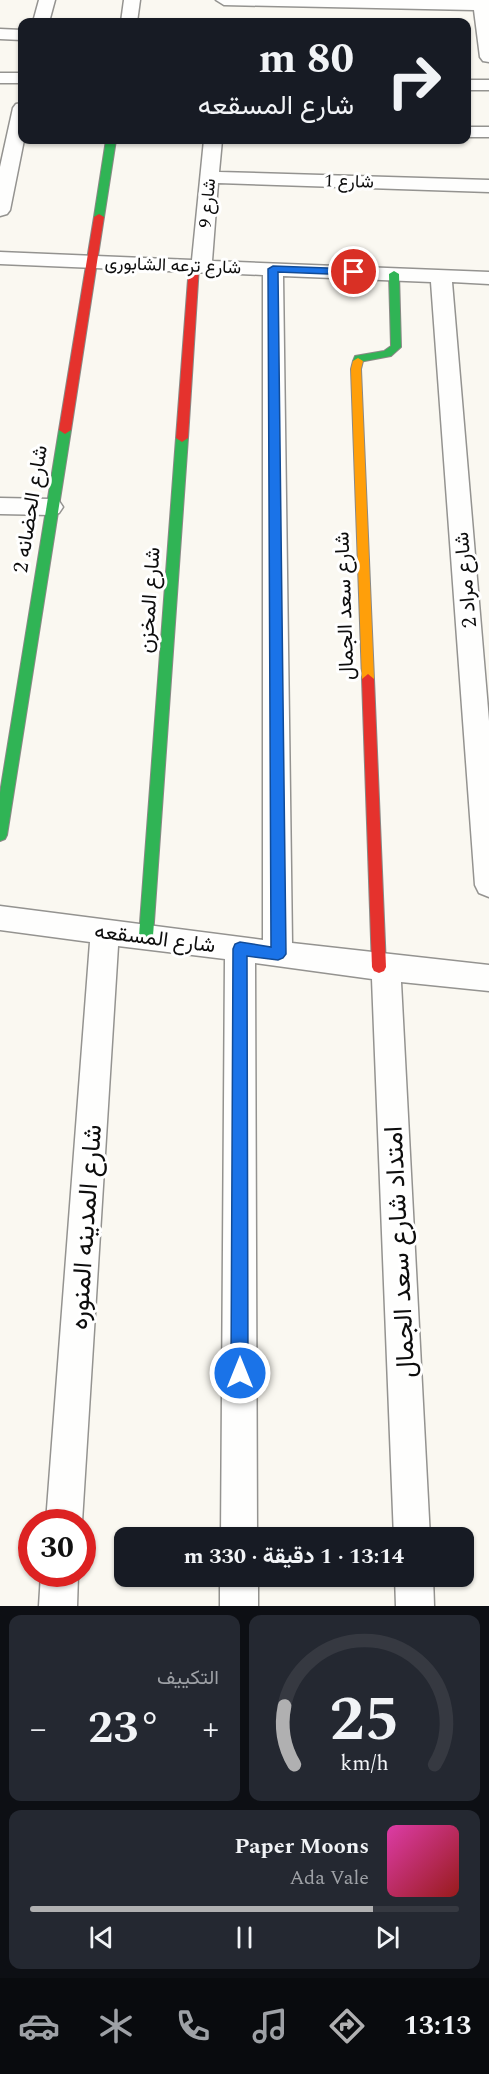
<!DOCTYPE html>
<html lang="ar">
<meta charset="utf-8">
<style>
body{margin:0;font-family:Spectral,Vazirmatn,serif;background:#242831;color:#f1f3f6;direction:rtl;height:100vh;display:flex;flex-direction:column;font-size:22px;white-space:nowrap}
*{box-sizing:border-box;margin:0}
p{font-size:20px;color:#9ea1a6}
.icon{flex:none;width:33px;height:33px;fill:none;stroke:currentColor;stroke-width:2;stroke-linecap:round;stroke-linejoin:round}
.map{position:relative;height:1606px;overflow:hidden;direction:ltr}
.sheet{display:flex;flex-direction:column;gap:9px;padding:9px;background:#0d0f14;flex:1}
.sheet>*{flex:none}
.top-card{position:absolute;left:18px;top:18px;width:453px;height:126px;border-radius:12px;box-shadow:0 2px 4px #0004;direction:rtl;background:#171b24;color:#f1f3f6;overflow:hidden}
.speed{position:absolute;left:18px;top:1509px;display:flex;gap:12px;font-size:30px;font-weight:700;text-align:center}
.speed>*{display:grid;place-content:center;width:78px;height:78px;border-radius:50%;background:#171b24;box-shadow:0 2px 4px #0004;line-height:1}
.speed .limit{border:9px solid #d22;background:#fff;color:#111}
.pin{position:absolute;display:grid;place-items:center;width:51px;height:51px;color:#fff;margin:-26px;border:3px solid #fff;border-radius:50%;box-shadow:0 2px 6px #0007}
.me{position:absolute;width:66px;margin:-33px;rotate:0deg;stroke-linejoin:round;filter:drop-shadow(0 0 4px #0008)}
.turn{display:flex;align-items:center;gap:21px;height:126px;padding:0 18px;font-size:27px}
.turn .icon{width:78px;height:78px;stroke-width:2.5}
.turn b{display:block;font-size:42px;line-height:51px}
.big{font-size:45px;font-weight:700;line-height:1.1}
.sheet .card{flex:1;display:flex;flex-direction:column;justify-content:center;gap:9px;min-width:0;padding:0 21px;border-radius:12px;background:#242831}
.sheet .dial{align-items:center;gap:0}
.dial svg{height:156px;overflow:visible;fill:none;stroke:#363941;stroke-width:7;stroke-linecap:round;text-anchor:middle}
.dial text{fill:#f1f3f6;stroke:none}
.song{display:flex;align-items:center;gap:18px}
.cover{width:72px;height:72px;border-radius:9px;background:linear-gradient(135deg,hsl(320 70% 55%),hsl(0 70% 35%))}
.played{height:6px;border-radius:3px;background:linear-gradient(90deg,#b0b0b1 80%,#363941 80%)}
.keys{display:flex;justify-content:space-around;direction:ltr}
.heat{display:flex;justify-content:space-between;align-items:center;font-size:33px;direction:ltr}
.sheet .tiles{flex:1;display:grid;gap:9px;grid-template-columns:1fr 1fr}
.card:last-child{grid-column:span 2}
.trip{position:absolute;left:114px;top:1527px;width:360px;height:60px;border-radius:12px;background:#171b24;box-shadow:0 2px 4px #0004;font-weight:700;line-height:60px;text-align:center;direction:rtl}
.tab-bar{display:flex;height:96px;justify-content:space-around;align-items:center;background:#090b0e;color:#9ea1a6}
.tab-bar .icon{width:42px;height:42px}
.tab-bar .selected{color:#b0b0b1}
.tab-bar b{font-size:27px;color:#f1f3f6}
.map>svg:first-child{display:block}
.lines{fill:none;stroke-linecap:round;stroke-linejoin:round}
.street-casing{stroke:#949390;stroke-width:3}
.fast-casing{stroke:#8a8986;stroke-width:2}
.slow-casing{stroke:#8a8986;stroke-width:2}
.jam-casing{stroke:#8a8986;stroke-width:2}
.street{fill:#fefefd;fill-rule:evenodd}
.fast{fill:#30b455;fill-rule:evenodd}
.slow{fill:#ff9f0a;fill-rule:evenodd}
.jam{fill:#e5322d;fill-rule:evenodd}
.route{fill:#1a73e8;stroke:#114b97;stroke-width:1.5}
.labels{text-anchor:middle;stroke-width:6;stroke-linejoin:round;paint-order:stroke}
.far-street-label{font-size:18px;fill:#0d0d0d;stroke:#fff}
.street-label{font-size:21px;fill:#0d0d0d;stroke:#fff}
.near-street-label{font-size:26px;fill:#0d0d0d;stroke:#fff}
</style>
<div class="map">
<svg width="489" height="1606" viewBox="0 0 489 1606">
<rect width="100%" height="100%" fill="#faf8f1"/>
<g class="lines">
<defs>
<g id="street">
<polygon points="39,0 55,0 49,22 33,22"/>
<polygon points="124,0 140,0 137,22 121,22"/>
<polygon points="216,0 489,0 489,62 483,61 480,57 474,10 224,5"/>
<polygon points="0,29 22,30 22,40 0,39"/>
<rect x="0" y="73" width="22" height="10"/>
<rect x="466" y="80" width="23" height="10"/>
<polygon points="22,103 22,140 24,140 10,210 7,214 0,216 0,167 13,108 16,104"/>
<rect x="466" y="127" width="23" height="10"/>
<polygon points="204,140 222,140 219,172 489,180 489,192 218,183 212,261 489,272 489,284 452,282 489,721 489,897 479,893 475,885 431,282 283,276 292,943 489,965 489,991 401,982 430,1538 394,1538 372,979 255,963 257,1538 221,1538 225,959 118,946 82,1522 46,1522 90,942 0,930 0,906 263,940 263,275 0,264 0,252 192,260"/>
<polygon points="0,498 51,499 59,501 63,507 59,513 51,515 0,514"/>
<polygon points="41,1574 78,1574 77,1606 39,1606"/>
<rect x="220" y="1576" width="38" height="30"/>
<polygon points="395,1576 433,1576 434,1606 396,1606"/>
</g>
<g id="fast">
<polygon points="106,140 116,140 104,217 99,220 94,217"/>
<polygon points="394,271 399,274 401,347 391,356 354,363 353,361 355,356 384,351 391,346 389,274"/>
<polygon points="65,426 71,430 7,835 5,839 0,841 0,793 59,430"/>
<polygon points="182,434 188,438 153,936 151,940 146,942 141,940 139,936 176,438"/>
</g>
<polygon id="slow" points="358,358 363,361 361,369 374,679 368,684 362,679 351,369 353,361"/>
<g id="jam">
<polygon points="99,214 104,217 71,430 65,434 59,430 94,217"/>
<polygon points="194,263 199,266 188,438 182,442 176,438 189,266"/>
<polygon points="368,674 374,679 386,967 384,971 379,973 374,971 372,967 362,679"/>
</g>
</defs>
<use href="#street" class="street-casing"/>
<use href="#fast" class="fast-casing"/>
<use href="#slow" class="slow-casing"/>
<use href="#jam" class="jam-casing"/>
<use href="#street" class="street"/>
<use href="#fast" class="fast"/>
<use href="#slow" class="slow"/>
<use href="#jam" class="jam"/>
</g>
<polygon class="route" points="273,266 354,269 359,272 354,275 278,272 286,954 283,958 278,960 247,956 248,1373 246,1379 240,1381 233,1379 231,1373 233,949 235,944 240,942 271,947 268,269"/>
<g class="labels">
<g class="far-street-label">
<text transform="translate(349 181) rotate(2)" y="6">شارع 1</text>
<text transform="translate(207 203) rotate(-85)" y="6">شارع 9</text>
<text transform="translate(173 265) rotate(2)" y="6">شارع ترعه الشابورى</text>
</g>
<g class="street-label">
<text transform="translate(30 509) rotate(-81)" y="7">شارع الحضانه 2</text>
<text transform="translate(465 580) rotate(-95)" y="7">شارع مراد 2</text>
<text transform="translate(149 600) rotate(-86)" y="7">شارع المخزن</text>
<text transform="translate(344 606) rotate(-92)" y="7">شارع سعد الجمال</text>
<text transform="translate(155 938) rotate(7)" y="7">شارع المسقعه</text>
</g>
<g class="near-street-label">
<text transform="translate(85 1227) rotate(-86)" y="9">شارع المدينه المنوره</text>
<text transform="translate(399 1252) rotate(-93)" y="9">امتداد شارع سعد الجمال</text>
</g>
</g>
</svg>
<div class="speed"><div class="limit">30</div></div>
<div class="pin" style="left:354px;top:272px;background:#d93025"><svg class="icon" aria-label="arrive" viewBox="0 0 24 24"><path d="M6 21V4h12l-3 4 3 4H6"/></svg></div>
<svg class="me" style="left:240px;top:1373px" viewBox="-20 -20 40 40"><circle r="17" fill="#1a73e8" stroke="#fff" stroke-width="3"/><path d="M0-11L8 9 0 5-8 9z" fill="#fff"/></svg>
<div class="trip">13:14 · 1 دقيقة · 330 m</div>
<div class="top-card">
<div class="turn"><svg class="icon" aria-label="right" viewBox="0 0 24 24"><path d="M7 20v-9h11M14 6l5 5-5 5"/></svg><div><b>80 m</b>شارع المسقعه</div></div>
</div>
</div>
<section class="sheet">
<div class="tiles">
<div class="card dial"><svg viewBox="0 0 100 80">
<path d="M14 69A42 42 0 1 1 86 69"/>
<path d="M14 69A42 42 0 0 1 9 39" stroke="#b0b0b1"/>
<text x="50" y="56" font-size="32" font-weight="700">25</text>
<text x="50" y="72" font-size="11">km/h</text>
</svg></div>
<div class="card"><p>التكييف</p>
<div class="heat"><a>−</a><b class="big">23°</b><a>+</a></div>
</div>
<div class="card">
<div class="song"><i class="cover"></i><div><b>Paper Moons</b><p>Ada Vale</p></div></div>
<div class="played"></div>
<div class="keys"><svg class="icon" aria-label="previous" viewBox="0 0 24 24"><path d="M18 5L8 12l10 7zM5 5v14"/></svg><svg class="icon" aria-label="pause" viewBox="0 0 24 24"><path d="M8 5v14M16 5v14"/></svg><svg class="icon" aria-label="next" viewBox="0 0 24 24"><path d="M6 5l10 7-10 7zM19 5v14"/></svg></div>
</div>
</div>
</section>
<nav class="tab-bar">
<b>13:13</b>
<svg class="icon selected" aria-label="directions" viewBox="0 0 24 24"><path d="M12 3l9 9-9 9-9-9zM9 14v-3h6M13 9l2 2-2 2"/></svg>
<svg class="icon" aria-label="music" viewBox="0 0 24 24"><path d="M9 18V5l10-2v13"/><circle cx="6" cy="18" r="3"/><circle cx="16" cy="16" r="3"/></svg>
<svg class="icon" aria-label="phone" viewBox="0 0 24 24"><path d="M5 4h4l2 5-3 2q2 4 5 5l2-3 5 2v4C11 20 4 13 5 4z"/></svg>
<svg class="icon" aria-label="climate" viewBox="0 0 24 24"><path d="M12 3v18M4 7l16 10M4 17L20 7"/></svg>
<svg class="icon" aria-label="car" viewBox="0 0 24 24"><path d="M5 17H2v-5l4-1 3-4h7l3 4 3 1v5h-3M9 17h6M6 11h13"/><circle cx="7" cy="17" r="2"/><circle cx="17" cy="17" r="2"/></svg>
</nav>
